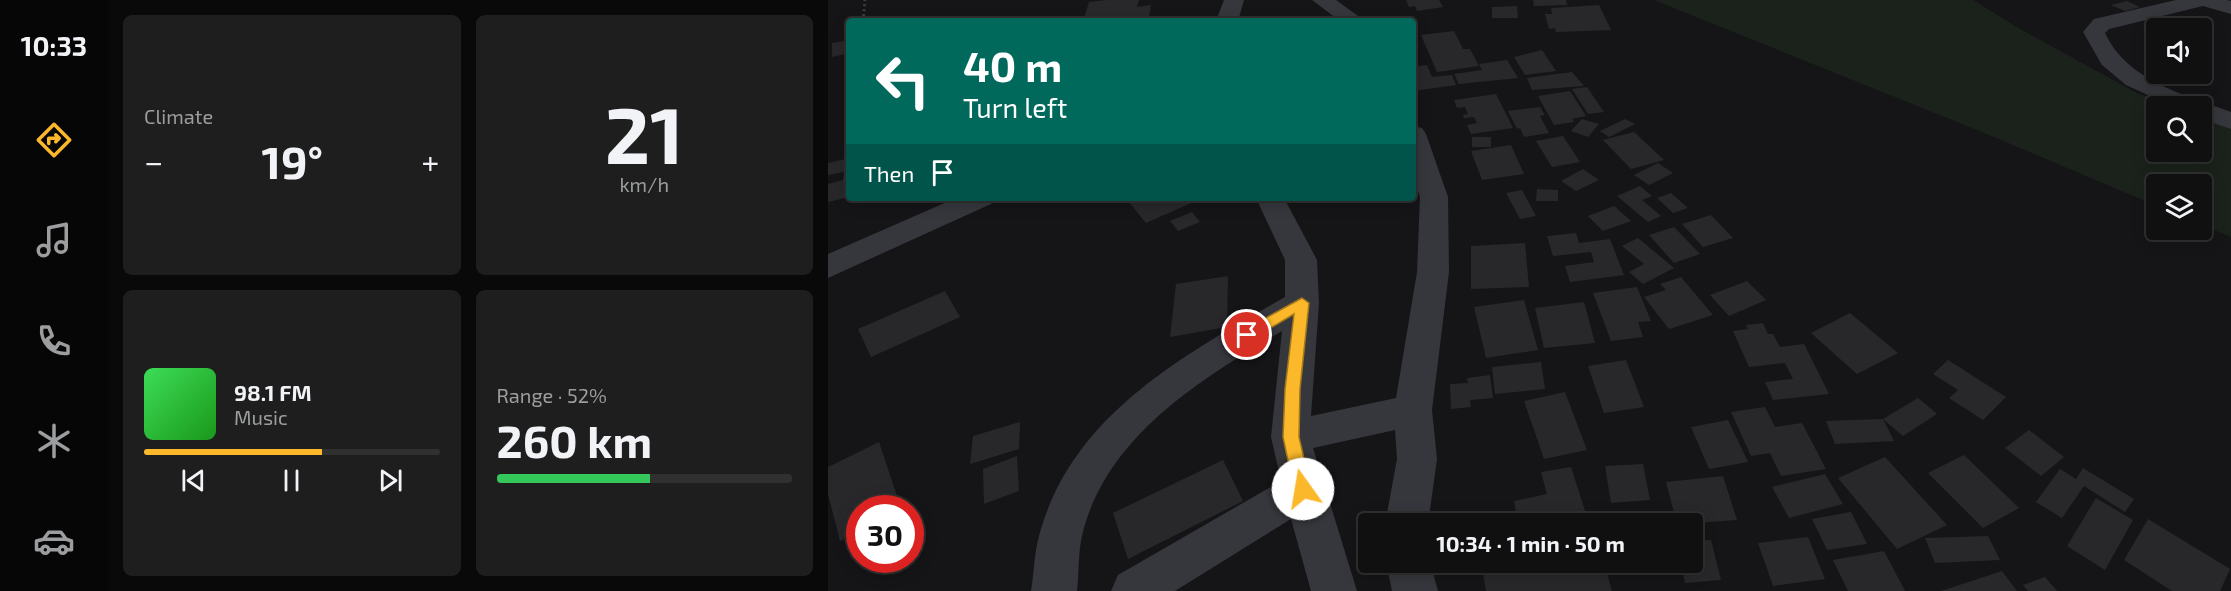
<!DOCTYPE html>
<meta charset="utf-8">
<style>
body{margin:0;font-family:"Exo 2",sans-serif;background:#1e1e1f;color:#f1f3f6;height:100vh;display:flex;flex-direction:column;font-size:22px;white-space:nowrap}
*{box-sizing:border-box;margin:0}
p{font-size:20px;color:#9c9d9f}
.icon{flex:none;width:33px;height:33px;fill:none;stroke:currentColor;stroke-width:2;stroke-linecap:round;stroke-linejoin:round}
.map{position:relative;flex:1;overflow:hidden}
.sheet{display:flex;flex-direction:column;gap:15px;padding:15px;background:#090909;width:720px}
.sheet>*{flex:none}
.guide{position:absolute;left:18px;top:18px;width:570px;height:183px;border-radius:6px;box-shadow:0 3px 15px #0003,0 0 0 2px #303031;background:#00695c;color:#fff;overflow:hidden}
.controls{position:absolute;left:1318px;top:18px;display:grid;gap:12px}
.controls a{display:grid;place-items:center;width:66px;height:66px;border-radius:6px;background:#101011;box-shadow:0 3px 15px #0003,0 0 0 2px #303031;font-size:30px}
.speed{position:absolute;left:18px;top:495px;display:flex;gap:12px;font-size:30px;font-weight:700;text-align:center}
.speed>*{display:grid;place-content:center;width:78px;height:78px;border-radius:50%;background:#101011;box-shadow:0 3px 15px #0003,0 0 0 2px #303031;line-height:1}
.speed .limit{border:9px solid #d22;background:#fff;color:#111}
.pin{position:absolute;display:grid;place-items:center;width:51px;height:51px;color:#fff;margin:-26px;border:3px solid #fff;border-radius:50%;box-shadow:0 2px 6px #0007}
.me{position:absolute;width:66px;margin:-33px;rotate:347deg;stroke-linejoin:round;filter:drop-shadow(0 0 4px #0008)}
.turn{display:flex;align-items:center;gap:21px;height:126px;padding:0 18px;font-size:27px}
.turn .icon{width:78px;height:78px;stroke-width:2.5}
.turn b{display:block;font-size:42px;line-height:51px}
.then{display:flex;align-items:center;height:57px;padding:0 18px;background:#0003;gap:12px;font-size:22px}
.big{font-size:45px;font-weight:700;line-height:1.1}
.sheet .card{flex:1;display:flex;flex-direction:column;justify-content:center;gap:9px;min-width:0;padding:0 21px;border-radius:9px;background:#1e1e1f}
.sheet .dial{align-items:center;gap:0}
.dial b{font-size:78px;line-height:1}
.song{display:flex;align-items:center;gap:18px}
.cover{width:72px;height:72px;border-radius:9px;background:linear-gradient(135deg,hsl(130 70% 55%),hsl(120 70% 35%))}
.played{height:6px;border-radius:3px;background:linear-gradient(90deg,#fab82a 60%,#303031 60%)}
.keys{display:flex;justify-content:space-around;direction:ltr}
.heat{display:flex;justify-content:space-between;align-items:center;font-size:33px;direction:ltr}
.charge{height:9px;border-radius:4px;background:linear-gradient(90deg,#34c759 52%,#303031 0)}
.sheet .tiles{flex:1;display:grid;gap:15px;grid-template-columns:repeat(2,1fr)}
.trip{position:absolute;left:530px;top:513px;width:345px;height:60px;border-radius:6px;background:#101011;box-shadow:0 3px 15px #0003,0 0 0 2px #303031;font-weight:700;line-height:60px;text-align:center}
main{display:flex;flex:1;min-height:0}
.dock{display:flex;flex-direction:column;width:108px;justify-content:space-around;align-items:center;background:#060607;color:#9c9d9f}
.dock .icon{width:42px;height:42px}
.dock .on{color:#fab82a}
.dock b{font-size:27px;color:#f1f3f6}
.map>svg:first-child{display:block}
.green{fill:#1b221c}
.building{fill:#28282b}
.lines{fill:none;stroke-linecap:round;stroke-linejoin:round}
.path{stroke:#3c3e43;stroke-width:3;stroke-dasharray:2 3;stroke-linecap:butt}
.minor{fill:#36373c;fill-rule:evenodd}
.route{fill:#fab82a;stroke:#a2781b;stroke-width:1.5}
</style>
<main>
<nav class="dock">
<b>10:33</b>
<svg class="icon on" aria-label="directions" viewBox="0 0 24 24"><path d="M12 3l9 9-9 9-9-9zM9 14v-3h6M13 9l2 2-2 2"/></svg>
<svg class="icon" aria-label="music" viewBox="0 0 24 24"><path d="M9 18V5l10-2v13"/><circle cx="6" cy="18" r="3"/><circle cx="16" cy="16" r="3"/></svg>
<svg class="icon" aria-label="phone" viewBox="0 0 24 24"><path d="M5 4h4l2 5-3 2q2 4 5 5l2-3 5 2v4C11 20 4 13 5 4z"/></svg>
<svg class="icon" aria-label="climate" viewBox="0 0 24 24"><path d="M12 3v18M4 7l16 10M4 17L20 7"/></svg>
<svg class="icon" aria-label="car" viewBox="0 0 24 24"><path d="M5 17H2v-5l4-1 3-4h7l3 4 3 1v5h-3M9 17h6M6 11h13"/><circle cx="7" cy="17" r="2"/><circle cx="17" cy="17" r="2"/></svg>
</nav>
<section class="sheet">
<div class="tiles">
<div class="card"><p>Climate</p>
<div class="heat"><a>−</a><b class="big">19°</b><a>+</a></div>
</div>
<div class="card dial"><b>21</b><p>km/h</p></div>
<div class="card">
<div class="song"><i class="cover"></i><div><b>98.1 FM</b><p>Music</p></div></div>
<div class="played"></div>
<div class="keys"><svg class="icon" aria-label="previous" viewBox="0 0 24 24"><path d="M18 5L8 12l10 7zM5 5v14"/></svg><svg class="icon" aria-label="pause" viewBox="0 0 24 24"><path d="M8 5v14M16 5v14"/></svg><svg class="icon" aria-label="next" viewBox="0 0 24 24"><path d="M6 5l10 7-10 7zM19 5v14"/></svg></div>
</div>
<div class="card"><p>Range · 52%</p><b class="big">260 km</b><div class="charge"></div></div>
</div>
</section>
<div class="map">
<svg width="1403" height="591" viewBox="0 0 1403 591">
<rect width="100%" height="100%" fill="#151517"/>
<polygon class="green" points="826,0 1145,0 1192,29 1307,92 1345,106 1329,106 1329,152 1374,152 1374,117 1403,129 1403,237 1374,225 1374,184 1329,184 1329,206 1159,134"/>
<g class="building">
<polygon points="279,0 311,0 309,7 323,5 321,17 305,21 255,21 261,2"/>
<polygon points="578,0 611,0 615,7 589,11 587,6 581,7"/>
<polygon points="705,0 738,0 739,5 706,6"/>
<polygon points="1299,1 1312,7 1297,11 1283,5"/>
<polygon points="771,5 783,30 728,32 727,28 721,29 717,14 724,14 723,8"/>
<polygon points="689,6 690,18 664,18 664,7"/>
<polygon points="626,31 635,49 642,49 651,66 609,72 593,35"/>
<polygon points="21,40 21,53 4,57 4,43"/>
<polygon points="714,50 728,71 697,75 686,57"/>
<polygon points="679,60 690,78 631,84 626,74 654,70 651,64"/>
<polygon points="599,65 604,77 624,75 628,85 585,91 585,67"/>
<polygon points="744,72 756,86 704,90 699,78"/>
<polygon points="759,87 776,112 760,114 744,89"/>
<polygon points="742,91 758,116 744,119 746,122 726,125 710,96"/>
<polygon points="668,94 685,128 643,134 639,125 649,123 646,117 636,118 635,115 640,114 637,107 629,108 626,100"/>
<polygon points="712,107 717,115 712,116 721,133 696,137 692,128 689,129 680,111"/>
<polygon points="754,119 771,124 760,137 743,131"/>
<polygon points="797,119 807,124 781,137 772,131"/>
<polygon points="806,132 836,160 803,169 775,140"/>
<polygon points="735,136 752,162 724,167 708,141"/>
<rect x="644" y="137" width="19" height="10"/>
<polygon points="683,145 696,174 654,180 643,151"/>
<polygon points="21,158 21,197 0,202 0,184 15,180 16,172 0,175 0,163"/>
<polygon points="830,163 845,173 821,185 806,175"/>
<polygon points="755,169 771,180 748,191 733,181"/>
<polygon points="812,186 824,196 814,200 833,216 820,222 789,196"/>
<polygon points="709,189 730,190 730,201 708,201"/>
<polygon points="694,190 708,216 692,219 678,193"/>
<polygon points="843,193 860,208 845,213 829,198"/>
<polygon points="307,198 368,198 370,200 318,223 300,201"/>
<polygon points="786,206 803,221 775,231 760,216"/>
<polygon points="364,212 372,222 350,231 342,221"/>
<polygon points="883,215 905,238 875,247 854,224"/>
<polygon points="846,227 872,254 846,263 821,235"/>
<polygon points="748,233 751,243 782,239 796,275 742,282 737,266 766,262 763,252 725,256 719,236"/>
<polygon points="810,238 846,268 815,284 801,272 816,264 794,246"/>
<polygon points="697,243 701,287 643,289 643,246"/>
<polygon points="400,276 399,327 342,337 348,284"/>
<polygon points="853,277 885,315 841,329 816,297 838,290 832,284"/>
<polygon points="919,281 938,300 901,316 882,295"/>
<polygon points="809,287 823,321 810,322 815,337 783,341 765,293"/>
<polygon points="117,291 132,317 43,357 30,329"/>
<polygon points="696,300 710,350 658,358 646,307"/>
<polygon points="756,302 767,343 716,348 707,308"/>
<polygon points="1022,313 1070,353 1029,374 983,333"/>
<polygon points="935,323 940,334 945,334 952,347 976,344 1001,394 945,400 937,382 965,379 957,363 921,367 905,331 920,329 918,325"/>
<polygon points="798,360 816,407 776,413 760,366"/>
<polygon points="1120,360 1178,397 1155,420 1121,398 1130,390 1105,374"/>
<polygon points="713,362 717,389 667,394 664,367"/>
<polygon points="662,375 665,398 642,400 643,407 623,409 622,384 640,383 639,378"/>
<polygon points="737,392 759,450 716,459 696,401"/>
<polygon points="1090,398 1109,414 1075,436 1055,419 1066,441 1007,444 998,421 1055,419"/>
<polygon points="937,407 947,427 974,423 998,469 953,476 942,453 923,456 903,412"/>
<polygon points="900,420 920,462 881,469 863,427"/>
<polygon points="192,422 191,449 142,464 145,436"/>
<polygon points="1201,430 1236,457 1213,476 1177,448"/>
<polygon points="51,442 73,508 32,508 32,531 12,541 0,494 0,467"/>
<polygon points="1136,455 1191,508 1155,528 1100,473"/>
<polygon points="189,456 191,491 156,504 155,469"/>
<polygon points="1057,457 1119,525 1069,549 1010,478"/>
<polygon points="395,460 415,501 300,559 285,513"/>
<polygon points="815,464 822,500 783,503 777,466"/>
<polygon points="743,467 759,517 727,524 690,524 686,501 719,494 713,472"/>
<polygon points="1255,468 1306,499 1297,512 1256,486 1234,518 1208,502 1232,469 1248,479"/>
<polygon points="997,474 1015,504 961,518 944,487"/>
<polygon points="895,476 909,520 849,524 838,482"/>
<polygon points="1268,498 1305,520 1277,570 1239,546"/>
<polygon points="1023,512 1039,544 999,550 984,519"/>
<polygon points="1320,519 1402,569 1392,591 1344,591 1296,560"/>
<polygon points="1160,536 1172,560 1107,563 1097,538"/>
<polygon points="980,537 997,579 945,586 930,543"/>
<polygon points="883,540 893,580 857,583 853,562 864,562 864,541"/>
<polygon points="1056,551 1077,591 1020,591 1005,560"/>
<polygon points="692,562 776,562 784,591 658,591 655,573 693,567"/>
<polygon points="1174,571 1189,591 1113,591"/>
<polygon points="1217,577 1229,591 1200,591 1195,585"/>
</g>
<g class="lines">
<polyline class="path" points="35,21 37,0"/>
<g class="minor">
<polygon points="396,0 416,0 410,21 388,21"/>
<polygon points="484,0 508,0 537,21 512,21"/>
<path d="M 1348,0 L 1399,0 L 1403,1 L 1403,14 L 1375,6 L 1281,29 L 1277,33 C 1299,81 1357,95 1403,112 L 1403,129 L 1374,119 L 1374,106 L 1344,106 L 1298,85 L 1274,65 L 1255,32 L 1266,19 Z"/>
<path d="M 585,126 L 594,128 L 598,134 L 620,197 L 621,272 L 604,410 L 609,459 L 600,524 L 557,524 L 569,459 L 567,430 L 485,448 L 529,591 L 483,591 L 463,519 L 347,591 L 283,591 L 290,575 L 453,481 L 443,437 L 454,331 C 373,379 277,437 254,536 C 250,553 251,573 249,591 L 203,591 C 206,573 206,554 211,536 C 243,415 356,355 457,297 L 457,260 L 428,198 L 456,198 L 489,260 L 491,303 L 483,416 L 568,398 L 589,272 L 592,197 L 585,176 Z"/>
<polygon points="128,198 167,198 163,204 0,278 0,254"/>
<polygon points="558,562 602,562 610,591 564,591"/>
</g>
</g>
<polygon class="route" points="474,298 481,303 472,389 471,437 483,489 481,495 475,497 469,495 466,489 455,437 457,389 466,314 424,339 414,339 412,335 414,331"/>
</svg>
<div class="controls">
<a><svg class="icon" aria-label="sound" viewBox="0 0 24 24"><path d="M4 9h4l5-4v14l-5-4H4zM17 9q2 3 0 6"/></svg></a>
<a><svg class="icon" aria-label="search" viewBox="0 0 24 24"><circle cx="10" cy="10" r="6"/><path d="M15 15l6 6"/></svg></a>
<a><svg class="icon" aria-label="layers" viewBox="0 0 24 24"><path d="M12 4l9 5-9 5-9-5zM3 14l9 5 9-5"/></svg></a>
</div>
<div class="speed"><div class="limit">30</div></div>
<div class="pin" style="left:419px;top:335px;background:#d93025"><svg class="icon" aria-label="arrive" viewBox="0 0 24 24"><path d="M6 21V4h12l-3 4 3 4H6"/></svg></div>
<svg class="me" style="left:475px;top:489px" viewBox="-20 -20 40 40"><circle r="19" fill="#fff"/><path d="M0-13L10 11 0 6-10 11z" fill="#fab82a"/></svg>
<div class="trip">10:34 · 1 min · 50 m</div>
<div class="guide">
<div class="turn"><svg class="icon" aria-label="left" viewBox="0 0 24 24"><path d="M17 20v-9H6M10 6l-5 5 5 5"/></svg><div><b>40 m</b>Turn left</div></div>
<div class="then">Then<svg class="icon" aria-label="arrive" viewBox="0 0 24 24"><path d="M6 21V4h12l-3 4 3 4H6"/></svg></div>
</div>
</div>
</main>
